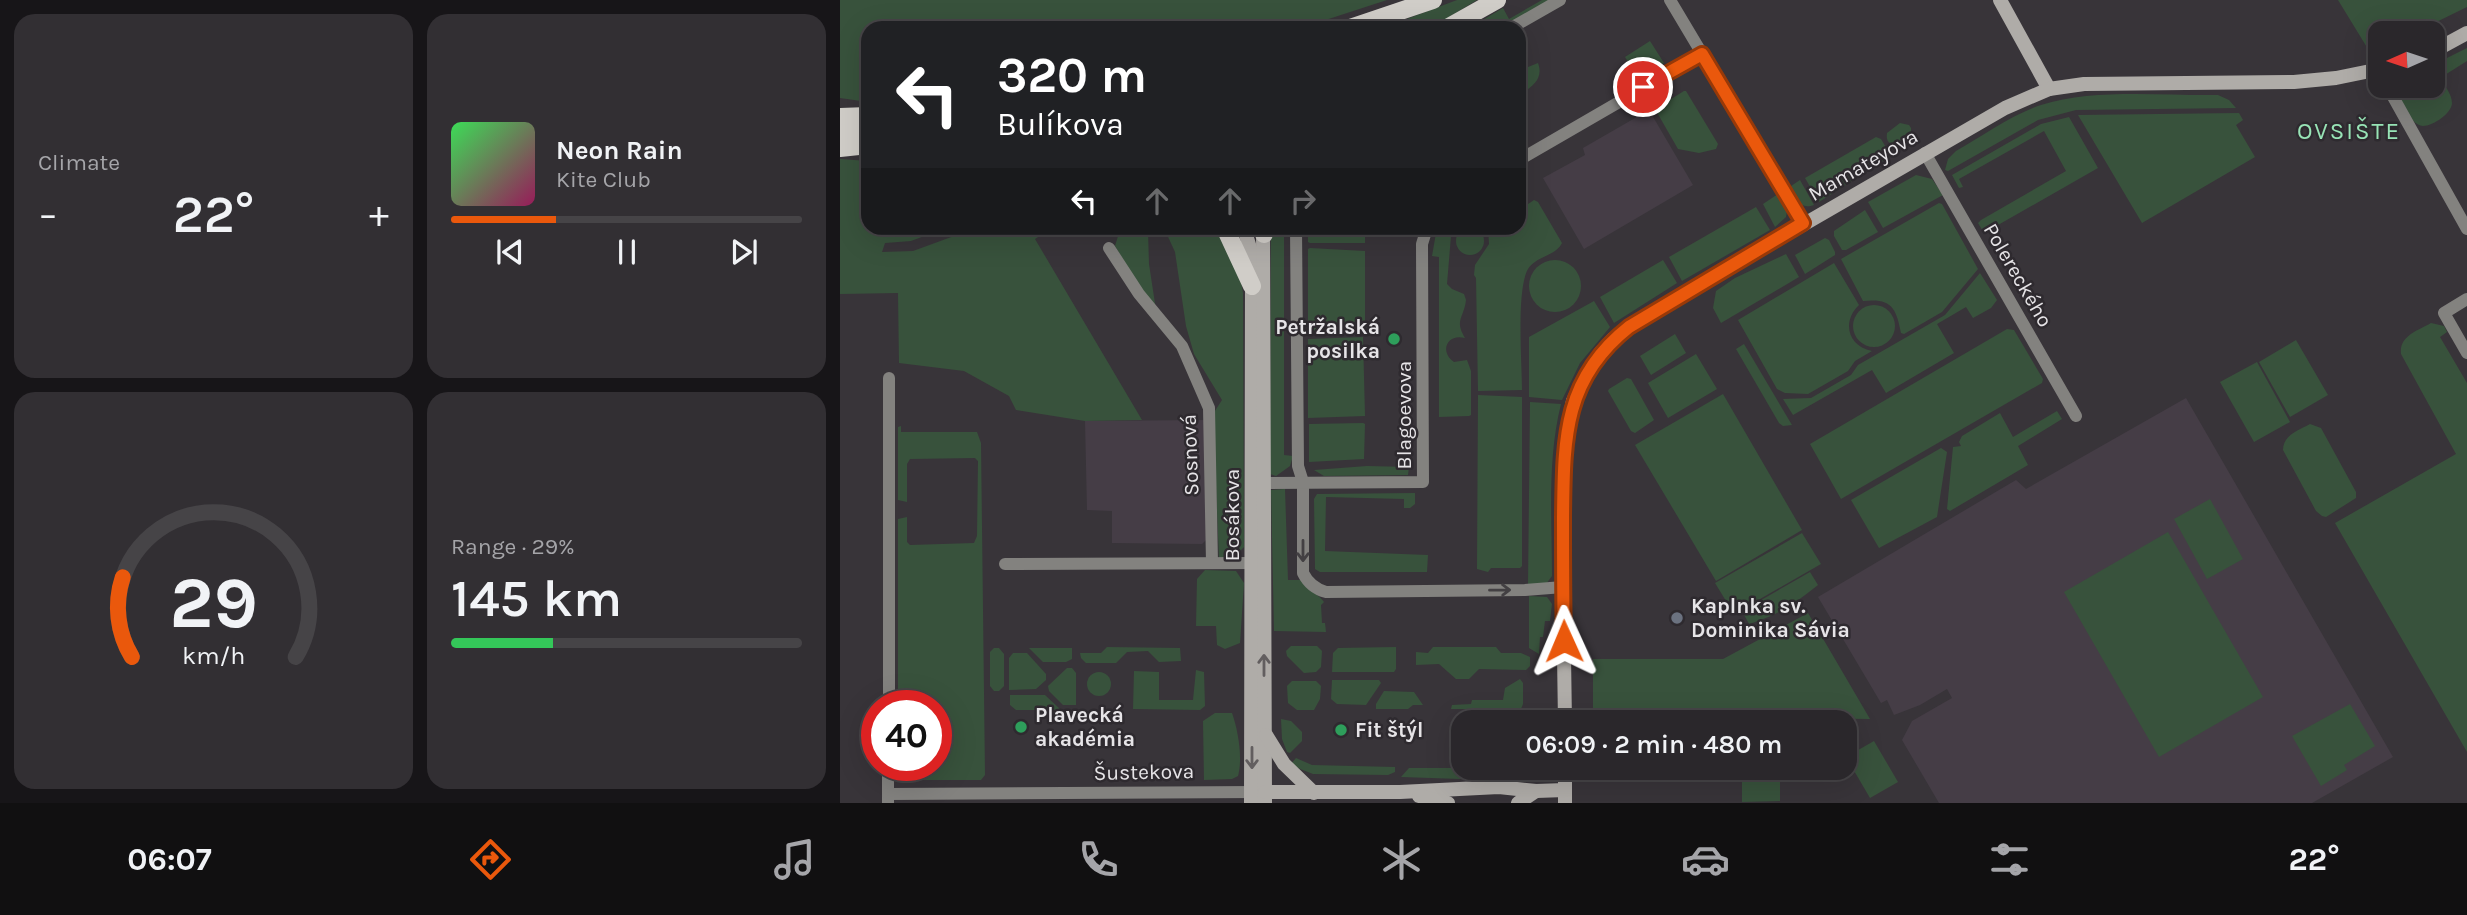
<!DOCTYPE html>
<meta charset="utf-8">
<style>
body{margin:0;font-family:Karla,sans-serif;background:#322f33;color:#f1f3f6;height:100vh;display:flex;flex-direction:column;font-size:26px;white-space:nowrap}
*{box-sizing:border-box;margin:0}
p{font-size:23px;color:#a5a5a9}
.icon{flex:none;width:38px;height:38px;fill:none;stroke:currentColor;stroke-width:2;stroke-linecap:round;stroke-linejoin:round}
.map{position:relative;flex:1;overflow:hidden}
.drawer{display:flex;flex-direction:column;gap:14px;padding:14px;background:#171518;width:840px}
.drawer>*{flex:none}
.banner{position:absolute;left:21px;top:21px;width:665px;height:214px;border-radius:21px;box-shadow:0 7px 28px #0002,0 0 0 2px #464447;background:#202124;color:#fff;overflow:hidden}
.needle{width:46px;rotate:267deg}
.tools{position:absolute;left:1528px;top:21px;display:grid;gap:14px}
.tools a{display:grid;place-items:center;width:77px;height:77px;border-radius:14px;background:#2a272b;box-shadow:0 7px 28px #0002,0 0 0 2px #464447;font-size:35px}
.speed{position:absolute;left:21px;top:690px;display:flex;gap:14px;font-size:35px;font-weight:700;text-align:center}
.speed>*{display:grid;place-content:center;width:91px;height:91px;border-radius:50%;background:#2a272b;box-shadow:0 7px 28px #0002,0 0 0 2px #464447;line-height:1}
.speed .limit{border:10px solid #d22;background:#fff;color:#111}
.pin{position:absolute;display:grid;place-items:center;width:60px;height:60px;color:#fff;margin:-30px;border:4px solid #fff;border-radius:50%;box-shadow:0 2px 7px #0007}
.me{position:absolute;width:77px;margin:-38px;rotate:359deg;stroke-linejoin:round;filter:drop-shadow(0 0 5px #0008)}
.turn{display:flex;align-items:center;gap:24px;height:147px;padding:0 21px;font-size:32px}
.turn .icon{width:91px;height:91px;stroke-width:2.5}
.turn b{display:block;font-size:49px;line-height:60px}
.lanes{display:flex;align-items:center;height:66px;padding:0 21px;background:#0003;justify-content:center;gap:35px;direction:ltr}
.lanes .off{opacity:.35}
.big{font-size:52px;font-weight:600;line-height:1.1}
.drawer .tile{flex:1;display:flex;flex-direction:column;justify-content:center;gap:10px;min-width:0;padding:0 24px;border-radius:21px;background:#322f33}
.drawer .dial{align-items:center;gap:0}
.dial svg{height:182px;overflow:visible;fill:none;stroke:#464447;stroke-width:7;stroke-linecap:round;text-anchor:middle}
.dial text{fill:#f1f3f6;stroke:none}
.song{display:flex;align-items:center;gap:21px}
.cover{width:84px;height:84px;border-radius:10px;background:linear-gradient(135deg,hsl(130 70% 55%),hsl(330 70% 35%))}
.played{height:7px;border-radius:4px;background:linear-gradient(90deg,#ea580c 30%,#464447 30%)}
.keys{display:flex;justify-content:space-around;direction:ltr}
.heat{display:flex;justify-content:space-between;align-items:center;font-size:38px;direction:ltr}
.charge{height:10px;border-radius:5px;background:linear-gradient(90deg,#34c759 29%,#464447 0)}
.drawer .tiles{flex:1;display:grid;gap:14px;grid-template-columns:repeat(2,1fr)}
.trip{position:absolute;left:611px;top:710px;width:406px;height:70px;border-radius:21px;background:#2a272b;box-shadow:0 7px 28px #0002,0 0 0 2px #464447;font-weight:600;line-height:70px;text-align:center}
.menu{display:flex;height:112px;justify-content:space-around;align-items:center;background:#111011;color:#a5a5a9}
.menu .icon{width:49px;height:49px}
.menu .active{color:#ea580c}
.menu b{font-size:32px;color:#f1f3f6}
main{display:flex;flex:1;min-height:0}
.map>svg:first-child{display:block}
.built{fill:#453d46}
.green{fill:#38523c}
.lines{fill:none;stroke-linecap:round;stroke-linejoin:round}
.street{stroke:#83827f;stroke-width:12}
.secondary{stroke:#afaca8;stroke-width:14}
.primary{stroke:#d0cdc8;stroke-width:18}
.oneway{stroke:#434043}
.oneway2{stroke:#625e5f}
.route-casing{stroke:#983908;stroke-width:18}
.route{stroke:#ea580c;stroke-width:12}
.leisure-dot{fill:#2e9e5b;stroke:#2e2a2f;stroke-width:2.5}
.worship-dot{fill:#6b7280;stroke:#2e2a2f;stroke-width:2.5}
.labels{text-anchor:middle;stroke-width:5;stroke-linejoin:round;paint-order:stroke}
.street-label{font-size:21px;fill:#e6e4e7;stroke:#2e2a2f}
.poi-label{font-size:21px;font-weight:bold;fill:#e6e4e7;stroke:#2e2a2f;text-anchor:start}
.quarter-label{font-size:24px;letter-spacing:2px;fill:#98e4b6;stroke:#2e2a2f}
</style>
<main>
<section class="drawer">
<div class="tiles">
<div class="tile"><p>Climate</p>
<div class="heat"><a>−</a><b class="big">22°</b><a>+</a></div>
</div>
<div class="tile">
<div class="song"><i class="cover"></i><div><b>Neon Rain</b><p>Kite Club</p></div></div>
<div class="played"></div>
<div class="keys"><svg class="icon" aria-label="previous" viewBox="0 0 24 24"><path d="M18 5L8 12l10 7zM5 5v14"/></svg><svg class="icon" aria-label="pause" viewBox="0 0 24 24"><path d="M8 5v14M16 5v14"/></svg><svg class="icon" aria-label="next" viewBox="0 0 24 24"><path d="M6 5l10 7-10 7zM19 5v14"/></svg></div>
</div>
<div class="tile dial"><svg viewBox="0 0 100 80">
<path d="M14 69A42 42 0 1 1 86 69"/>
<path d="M14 69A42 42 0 0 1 10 34" stroke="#ea580c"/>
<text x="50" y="56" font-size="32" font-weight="700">29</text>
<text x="50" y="72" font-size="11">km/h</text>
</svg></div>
<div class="tile"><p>Range · 29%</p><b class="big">145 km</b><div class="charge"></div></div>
</div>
</section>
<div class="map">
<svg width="1627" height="803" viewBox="0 0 1627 803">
<rect width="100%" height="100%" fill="#383439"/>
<g class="built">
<polygon points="809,110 853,185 744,249 703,178 745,155 743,148"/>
<polygon points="1346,398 1553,757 1472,803 1099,803 1062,740 1072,721 1112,698 1107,689 1080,705 1054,715 1047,700 1041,703 978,597 1176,480 1186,489"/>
<polygon points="366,420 367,539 362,544 272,543 272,511 247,510 245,421"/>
</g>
<g class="green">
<polygon points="0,0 547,0 461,28 28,28 28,102 0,98"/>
<polygon points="617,0 637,0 591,28 543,28"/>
<polygon points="702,0 710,0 662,28 629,28 663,8 669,19"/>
<polygon points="1498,0 1627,0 1627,7 1574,33 1540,33 1540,45 1528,49"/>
<polygon points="810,41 824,63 798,78 785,57"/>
<path d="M 1627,48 L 1627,61 L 1600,78 C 1604,85 1612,94 1612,103 C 1612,113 1593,126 1583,126 C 1570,125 1557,97 1558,86 L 1592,86 L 1593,65 Z"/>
<path d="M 679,51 L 688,67 L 698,63 C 704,79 692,87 679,95 Z"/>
<polygon points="844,91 846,91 878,144 876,149 859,153 838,149 815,109"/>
<path d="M 1378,95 L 1389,100 L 1396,108 L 1236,110 L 1198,120 L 1108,171 L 1105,170 L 1108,159 L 1116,151 C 1143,136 1171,115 1201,105 C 1254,88 1323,96 1378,95 Z"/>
<polygon points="1399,113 1403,120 1396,125 1415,157 1302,223 1238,115"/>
<polygon points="1229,117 1258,168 1144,233 1138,223 1141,220 1226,171 1204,131 1119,179 1123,187 1119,188 1112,175 1201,124"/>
<path d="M 1060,123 L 1069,125 L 1071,128 L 1071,136 L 1055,145 C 1048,144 1046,140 1047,133 Z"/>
<polygon points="1036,137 1041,139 1051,156 979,202 965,178"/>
<polygon points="0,159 28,161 28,228 106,228 71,241 45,243 42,252 73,251 136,228 212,228 195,239 302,420 245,421 176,410 169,396 124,371 59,363 58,293 0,294"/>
<polygon points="1076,175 1092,179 1103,195 1043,228 1028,202"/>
<path d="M 960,180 L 974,205 C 960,210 955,199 948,188 Z"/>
<polygon points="938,194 947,210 946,217 935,227 923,204"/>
<path d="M 694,200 L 698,202 L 722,243 C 716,256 696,256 688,269 C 676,290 682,363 682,390 L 638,391 L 636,278 L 634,275 L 635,265 L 649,244 L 648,228 L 679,228 L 679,210 Z"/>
<path d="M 1099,203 L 1102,204 L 1138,269 L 1102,312 L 1064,334 L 1061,333 C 1056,308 1052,298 1023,301 L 1001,259 Z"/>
<polygon points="916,207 930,230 842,281 829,257"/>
<polygon points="1025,210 1038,232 1006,250 1002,250 994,236 994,231"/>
<circle cx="630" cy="241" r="14"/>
<polygon points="293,228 308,230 309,264 316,310 296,282 275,246 279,233"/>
<polygon points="324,228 379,228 398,262 403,293 404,547 392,559 379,559 373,414 382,400 354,354 346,326 335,252"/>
<polygon points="431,228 452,228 452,229 444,230 444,455 453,456 450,466 436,476 430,474"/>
<polygon points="468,228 525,228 525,243 470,243 468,242"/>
<path d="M 603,230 L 611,236 L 607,284 L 612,289 L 624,294 L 626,300 C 624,318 614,320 625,338 C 607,333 599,352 614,362 L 627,360 L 631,371 L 631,415 L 629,416 L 599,417 L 599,257 L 592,256 L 596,233 Z"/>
<polygon points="985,238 989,240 995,252 995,255 965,274 955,255"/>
<polygon points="470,248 525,251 525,330 523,331 468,332 468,249"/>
<polygon points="946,254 959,277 881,323 873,308 876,291 895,278"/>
<circle cx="715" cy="286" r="26"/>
<polygon points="823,260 837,283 774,323 760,297"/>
<path d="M 994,263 L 1019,305 C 1002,321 1007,346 1032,351 L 1015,361 L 1008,371 L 968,394 L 945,393 L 937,389 L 898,320 Z"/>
<polygon points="1140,273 1157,300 1151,308 1133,318 1126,307 1097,324 1114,353 1046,393 1032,370 953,415 943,399 971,398 1011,375 1018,365 1105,315"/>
<polygon points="754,301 770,327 740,363 722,400 689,397 689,337"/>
<circle cx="1034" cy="326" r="21"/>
<path d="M 1591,323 L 1604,326 L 1607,332 L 1600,337 L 1627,383 L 1627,752 L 1495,523 L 1616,454 L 1561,354 C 1559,336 1577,331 1591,323 Z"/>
<polygon points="1167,329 1174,330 1203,379 1202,383 1001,499 970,444"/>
<polygon points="835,334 846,353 811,375 800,356"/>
<polygon points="523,337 525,416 468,418 468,339"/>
<polygon points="1456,340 1488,395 1450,417 1419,362"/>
<polygon points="904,344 952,425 943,426 939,423 896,349"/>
<polygon points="856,354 877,389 828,418 808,383"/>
<polygon points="1417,362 1450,422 1414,442 1380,382"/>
<polygon points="787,378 791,379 814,420 795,433 791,431 768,391 769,389"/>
<polygon points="883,394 962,530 876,581 795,445"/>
<polygon points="638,395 682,397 682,566 680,568 651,568 648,572 637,569"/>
<path d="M 690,402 L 721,404 C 707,460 712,519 712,576 L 706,584 L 688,586 Z"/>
<polygon points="1217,411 1222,419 1178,446 1188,465 1110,511 1107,509 1113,447 1121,446 1119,442 1122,436 1160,413 1173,437"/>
<polygon points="523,423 525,424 524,459 469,462 469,424"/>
<path d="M 1470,424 L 1481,428 L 1516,492 L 1516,498 L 1486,517 L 1482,516 L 1476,511 L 1443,450 C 1443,435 1459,430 1470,424 Z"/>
<polygon points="61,426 61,432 137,432 141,443 145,775 141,780 70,780 59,772 58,765 96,765 96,705 58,705 58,519 67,517 67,542 70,545 134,543 137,536 138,461 135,458 70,459 67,464 67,502 58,500 58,427"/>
<polygon points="1101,448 1107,452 1097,517 1039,548 1011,500"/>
<polygon points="527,466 569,467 568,475 484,476 474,470"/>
<path d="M 445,489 L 448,580 L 461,580 C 467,588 481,597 484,602 L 481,605 L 482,623 L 485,623 L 486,632 L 434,631 L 431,490 Z"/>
<polygon points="575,493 575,504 570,508 564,508 564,499 486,497 485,551 588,555 587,572 480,572 475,569 474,499 477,494"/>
<polygon points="1370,499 1403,559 1367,579 1334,519"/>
<polygon points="1328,532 1423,697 1319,757 1224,592"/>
<polygon points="962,533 981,564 894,614 875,583"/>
<polygon points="365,570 396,571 404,583 400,643 385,649 377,645 376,626 356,626 357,579"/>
<path d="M 970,572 L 978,585 C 951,606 942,613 909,624 L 902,611 Z"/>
<polygon points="689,596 707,597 712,604 710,621 705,621 703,637 700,637 699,654 689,648"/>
<polygon points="968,613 1030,719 939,718 939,723 751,723 753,709 753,659 883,659"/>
<polygon points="451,646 477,646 482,651 481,667 476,672 464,673 447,656 446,651"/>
<polygon points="267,647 340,648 341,661 319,662 308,651 287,652 276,663 246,663 241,658 240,653 261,653"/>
<polygon points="556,647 556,669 554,672 492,672 493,653 498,648"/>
<polygon points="593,647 656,647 661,653 681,653 690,657 690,666 686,670 639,669 629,679 616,679 599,664 576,665 576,652 588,653"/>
<polygon points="154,648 159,648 164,654 164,686 159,691 154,691 150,686 150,652"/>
<polygon points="189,648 232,648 232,659 226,662 203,662"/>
<polygon points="173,653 187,653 206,674 206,680 196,689 169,690 169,658"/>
<polygon points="227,668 232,668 236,673 236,705 223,705 209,691 208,686"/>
<polygon points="356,670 364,672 365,706 360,710 293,709 294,671 319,672 319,700 353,700"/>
<circle cx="259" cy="684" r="12"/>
<polygon points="680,679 683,683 683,704 681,709 611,709 612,705 631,704 632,700 663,700 665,688"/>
<polygon points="492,680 539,680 541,683 526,705 497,704 491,699"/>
<polygon points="452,681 476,681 481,686 480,699 474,710 457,710 448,703 447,686"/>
<polygon points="544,691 574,692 583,705 573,705 568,709 536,709 536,704"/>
<polygon points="170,695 205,695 221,710 176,710 170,705"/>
<polygon points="1510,704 1535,746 1504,765 1507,770 1481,786 1452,736"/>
<path d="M 375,713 L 392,713 C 398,730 403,758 398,776 L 392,779 L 364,780 L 363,721 Z"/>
<polygon points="441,719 451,721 462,732 462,741 450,753 447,752 442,739"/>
<polygon points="1034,741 1058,782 1030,798 1006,757"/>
<polygon points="456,758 472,765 555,767 555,772 548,775 473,774 450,765"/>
<polygon points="569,768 632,768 650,780 561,777"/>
<polygon points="647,768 681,768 681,779 661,780"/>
<polygon points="902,768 940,768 940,801 902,802"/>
</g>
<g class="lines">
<g class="street">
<polyline points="830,0 963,223"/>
<polyline points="671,28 720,0"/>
<polyline points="1547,86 1627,229"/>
<polyline points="1085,153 1236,416"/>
<polyline points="679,160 862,54"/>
<path d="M 456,228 L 458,466 L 463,482 L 463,573 C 468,583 475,589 486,592 L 685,590 L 723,587"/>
<polyline points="269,248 299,294 342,346 369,408 372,563"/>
<polyline points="1627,299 1604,313 1627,353"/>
<polyline points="416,483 583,482 582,244 587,228"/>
<polyline points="165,564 413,563"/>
<polyline points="49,705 49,378"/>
<polyline points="48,765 48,803"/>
<polyline points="48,794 419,792"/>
</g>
<g class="secondary">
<polyline points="1160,0 1209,89"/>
<polyline points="1592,52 1627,33"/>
<polyline points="404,228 410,248 412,286 411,803"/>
<polyline points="423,228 425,803"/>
<polyline points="725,723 723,587 725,440 733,401 746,374 761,352 773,339 807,315 1165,108 1209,89 1244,84 1454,82 1496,78 1540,69"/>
<polyline points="426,735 444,764 474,793"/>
<polyline points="725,768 725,803"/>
<polyline points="425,792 560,792 659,787 696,791 725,790"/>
<polyline points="579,796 608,803"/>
<polyline points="678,803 696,791"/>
</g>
<g class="primary">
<polyline points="510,28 593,0"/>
<polyline points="607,28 657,0"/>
<polyline points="0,117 28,116"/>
<polyline points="0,134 28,133"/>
<polyline points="0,148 28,145"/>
<polyline points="385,228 412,286"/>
<polyline points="424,234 426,228"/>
</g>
</g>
<defs><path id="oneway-shaft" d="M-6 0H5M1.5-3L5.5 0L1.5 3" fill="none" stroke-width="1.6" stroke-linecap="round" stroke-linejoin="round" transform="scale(1.75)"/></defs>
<g class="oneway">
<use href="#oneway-shaft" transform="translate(463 551) rotate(90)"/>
<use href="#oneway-shaft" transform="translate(660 590) rotate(-1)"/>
</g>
<g class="oneway2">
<use href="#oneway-shaft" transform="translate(424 665) rotate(-90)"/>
<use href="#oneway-shaft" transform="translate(412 758) rotate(90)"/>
</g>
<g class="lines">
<defs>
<path id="route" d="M 724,641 C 723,599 723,558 723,517 C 724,439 723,379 789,327 L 963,223 L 862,54 L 803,87"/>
</defs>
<use href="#route" class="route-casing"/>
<use href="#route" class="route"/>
</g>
<g class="leisure-dot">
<circle cx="554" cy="339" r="7"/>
<circle cx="181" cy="727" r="7"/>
<circle cx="501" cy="730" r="7"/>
</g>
<circle class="worship-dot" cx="837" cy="618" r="7"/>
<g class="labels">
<g class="street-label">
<text transform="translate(1023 165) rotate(-30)" y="7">Mamateyova</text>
<text transform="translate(1178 275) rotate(60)" y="7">Polereckého</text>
<text transform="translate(564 415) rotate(-90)" y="7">Blagoevova</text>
<text transform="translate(350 455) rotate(-92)" y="7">Sosnová</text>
<text transform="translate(392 515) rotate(-90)" y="7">Bosákova</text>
<text transform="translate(304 772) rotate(-1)" y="7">Šustekova</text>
</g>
<g class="poi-label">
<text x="540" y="334" text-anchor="end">Petržalská<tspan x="540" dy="24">posilka</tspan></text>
<text x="851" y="613">Kaplnka sv.<tspan x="851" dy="24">Dominika Sávia</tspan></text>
<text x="195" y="722">Plavecká<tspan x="195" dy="24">akadémia</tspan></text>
<text x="515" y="737">Fit štýl</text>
</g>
<g class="quarter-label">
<text x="1509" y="139">OVSIŠTE</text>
</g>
</g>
</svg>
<div class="tools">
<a><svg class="needle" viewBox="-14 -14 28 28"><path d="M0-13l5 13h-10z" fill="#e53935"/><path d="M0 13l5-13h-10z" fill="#a5a5a9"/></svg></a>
</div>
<div class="speed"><div class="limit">40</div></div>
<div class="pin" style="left:803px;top:87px;background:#d93025"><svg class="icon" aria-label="arrive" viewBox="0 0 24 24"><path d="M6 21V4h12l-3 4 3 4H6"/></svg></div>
<svg class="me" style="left:724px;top:641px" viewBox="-20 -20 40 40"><path d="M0-17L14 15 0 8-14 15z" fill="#ea580c" stroke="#fff" stroke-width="4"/></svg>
<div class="trip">06:09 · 2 min · 480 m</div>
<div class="banner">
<div class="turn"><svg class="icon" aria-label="left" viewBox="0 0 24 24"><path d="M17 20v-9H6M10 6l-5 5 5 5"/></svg><div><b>320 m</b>Bulíkova</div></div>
<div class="lanes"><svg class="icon" aria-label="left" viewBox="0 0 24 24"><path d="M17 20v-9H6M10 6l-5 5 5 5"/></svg><svg class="icon off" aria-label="ahead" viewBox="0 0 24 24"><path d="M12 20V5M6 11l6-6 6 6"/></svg><svg class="icon off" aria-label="ahead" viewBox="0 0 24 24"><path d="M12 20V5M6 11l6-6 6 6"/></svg><svg class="icon off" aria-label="right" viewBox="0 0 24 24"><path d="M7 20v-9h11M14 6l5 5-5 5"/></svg></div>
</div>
</div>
</main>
<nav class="menu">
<b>06:07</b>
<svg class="icon active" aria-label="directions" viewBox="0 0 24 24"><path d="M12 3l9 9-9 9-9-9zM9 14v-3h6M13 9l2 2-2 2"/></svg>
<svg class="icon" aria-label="music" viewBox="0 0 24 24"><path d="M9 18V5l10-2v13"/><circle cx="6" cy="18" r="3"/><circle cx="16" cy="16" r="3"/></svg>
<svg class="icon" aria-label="phone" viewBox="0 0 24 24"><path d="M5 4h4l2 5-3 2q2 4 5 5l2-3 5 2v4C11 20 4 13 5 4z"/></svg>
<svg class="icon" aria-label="climate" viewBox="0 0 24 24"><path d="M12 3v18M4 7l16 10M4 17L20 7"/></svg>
<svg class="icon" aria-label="car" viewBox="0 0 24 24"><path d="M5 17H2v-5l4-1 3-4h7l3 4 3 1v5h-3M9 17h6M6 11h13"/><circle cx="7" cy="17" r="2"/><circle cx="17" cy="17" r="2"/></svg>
<svg class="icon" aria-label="filters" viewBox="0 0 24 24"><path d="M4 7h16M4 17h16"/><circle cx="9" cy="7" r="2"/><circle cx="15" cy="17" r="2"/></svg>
<b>22°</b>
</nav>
